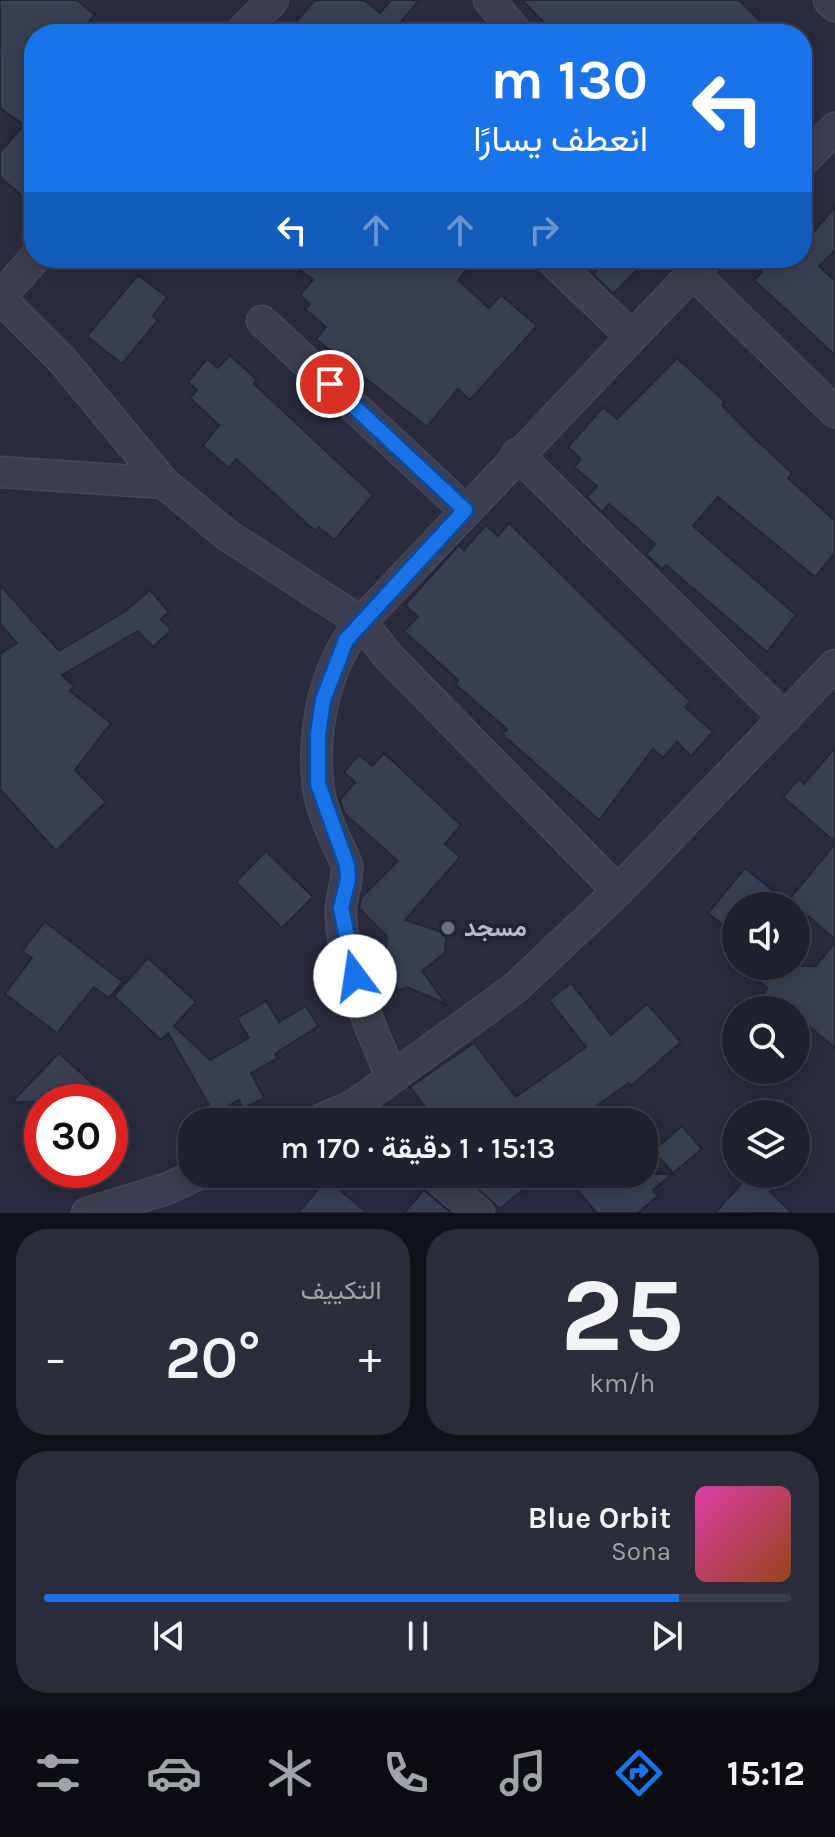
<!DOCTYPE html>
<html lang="ar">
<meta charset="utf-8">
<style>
body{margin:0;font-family:Karla,Vazirmatn,sans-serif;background:#2b2e3a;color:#f1f3f6;direction:rtl;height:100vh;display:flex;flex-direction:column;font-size:30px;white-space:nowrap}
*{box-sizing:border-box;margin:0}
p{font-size:26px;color:#a1a3aa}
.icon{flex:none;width:44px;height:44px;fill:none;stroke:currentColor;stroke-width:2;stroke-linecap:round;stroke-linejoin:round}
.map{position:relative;height:1213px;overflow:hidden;direction:ltr}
.sheet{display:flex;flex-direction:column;gap:16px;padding:16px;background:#101219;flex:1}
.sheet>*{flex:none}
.hud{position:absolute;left:24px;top:24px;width:788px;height:244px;border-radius:32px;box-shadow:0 4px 20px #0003,0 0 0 2px #3c3e4a;direction:rtl;background:#1a73e8;color:#fff;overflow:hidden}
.buttons{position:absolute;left:722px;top:892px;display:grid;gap:16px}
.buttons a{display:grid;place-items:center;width:88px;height:88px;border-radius:50%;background:#1e212e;box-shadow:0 4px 20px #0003,0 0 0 2px #3c3e4a;font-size:40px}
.speed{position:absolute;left:24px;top:1084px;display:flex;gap:16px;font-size:40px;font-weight:700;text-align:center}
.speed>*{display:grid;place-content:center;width:104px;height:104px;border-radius:50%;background:#1e212e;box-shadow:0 4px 20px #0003,0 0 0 2px #3c3e4a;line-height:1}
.speed .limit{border:12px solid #d22;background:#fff;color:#111}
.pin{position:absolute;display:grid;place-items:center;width:68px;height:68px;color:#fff;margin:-34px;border:4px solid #fff;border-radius:50%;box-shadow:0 2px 8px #0007}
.me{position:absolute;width:88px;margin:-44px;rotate:346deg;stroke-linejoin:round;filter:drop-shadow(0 0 6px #0008)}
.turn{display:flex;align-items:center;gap:28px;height:168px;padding:0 32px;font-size:36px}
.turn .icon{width:104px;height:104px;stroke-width:2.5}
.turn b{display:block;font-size:56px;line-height:68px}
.lanes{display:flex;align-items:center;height:76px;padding:0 32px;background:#0003;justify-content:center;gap:40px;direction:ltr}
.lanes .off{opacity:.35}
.big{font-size:60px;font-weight:600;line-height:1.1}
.sheet .widget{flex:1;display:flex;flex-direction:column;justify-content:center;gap:12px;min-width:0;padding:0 28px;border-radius:32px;background:#2b2e3a}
.sheet .dial{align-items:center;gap:0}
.dial b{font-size:104px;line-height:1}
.song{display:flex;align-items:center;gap:24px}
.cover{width:96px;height:96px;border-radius:12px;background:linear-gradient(135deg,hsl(320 70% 55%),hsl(20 70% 35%))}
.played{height:8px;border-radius:4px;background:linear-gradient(90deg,#1a73e8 85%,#3c3e4a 85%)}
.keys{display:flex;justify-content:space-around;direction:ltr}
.heat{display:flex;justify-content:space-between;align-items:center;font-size:44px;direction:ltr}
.sheet .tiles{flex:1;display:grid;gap:16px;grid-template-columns:1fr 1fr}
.widget:last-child{grid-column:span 2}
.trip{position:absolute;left:178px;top:1108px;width:480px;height:80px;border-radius:32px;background:#1e212e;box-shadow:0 4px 20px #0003,0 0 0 2px #3c3e4a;font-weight:600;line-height:80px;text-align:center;direction:rtl}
.tabs{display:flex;height:128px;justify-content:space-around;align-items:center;background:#0c0d12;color:#a1a3aa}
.tabs .icon{width:56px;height:56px}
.tabs .selected{color:#1a73e8}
.tabs b{font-size:36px;color:#f1f3f6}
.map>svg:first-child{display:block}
.building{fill:#3a4054;stroke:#232636;stroke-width:2}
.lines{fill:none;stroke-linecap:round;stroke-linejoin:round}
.minor-casing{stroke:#454858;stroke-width:33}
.minor{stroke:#3c3f4f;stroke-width:30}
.route-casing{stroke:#114b97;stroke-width:20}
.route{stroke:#1a73e8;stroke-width:14}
.worship-dot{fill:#6b7280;stroke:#212434;stroke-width:3}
.labels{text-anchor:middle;stroke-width:8;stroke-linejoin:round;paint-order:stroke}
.poi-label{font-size:24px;font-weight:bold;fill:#b8bbc9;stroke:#212434;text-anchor:start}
</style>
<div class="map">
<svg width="835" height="1213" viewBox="0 0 835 1213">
<rect width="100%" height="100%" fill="#282c3e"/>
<g class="building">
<polygon points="0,0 77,0 95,15 79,34 34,34 34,206 0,177 0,152 24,125 0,108"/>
<polygon points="315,0 364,0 380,13 391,0 419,0 397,27 405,34 285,34"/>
<polygon points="522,0 739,0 774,34 555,34"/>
<polygon points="835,207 835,250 819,266 835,281 835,355 754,280 762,272 749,258 802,258 802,245"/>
<polygon points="309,258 452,258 467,270 458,280 489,308 501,295 537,326 470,400 458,389 427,427 316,339 326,327 305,309 310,304 300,295 313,280 300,270"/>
<polygon points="608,258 627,258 638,269 613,294 593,274"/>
<polygon points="138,275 167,297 153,316 158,320 122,364 87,336"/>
<polygon points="230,355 257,380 254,384 373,495 334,540 319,527 315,531 236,459 229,468 203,446 219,425 190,398 197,390 188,382 207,359 218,368"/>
<polygon points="677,358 724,401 722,405 750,434 792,473 788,478 835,521 835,553 815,577 718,497 693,526 796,615 767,652 666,565 662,569 646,554 655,544 609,504 602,512 587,497 597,486 574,467 581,459 568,447 603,407 617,419"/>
<polygon points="509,523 691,702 685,707 713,732 691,756 677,742 663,758 653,749 599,820 502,734 507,729 455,684 458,680 404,631 418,617 405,605 459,545 464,550 486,525 498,536"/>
<polygon points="0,585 59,651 124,612 150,590 169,612 161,619 171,630 153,647 138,631 62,675 74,686 70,691 111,723 75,770 106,802 56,851 0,789 0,654 17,643 0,624"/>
<polygon points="835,748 835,842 783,797 799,779 804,784"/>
<polygon points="384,753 461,825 445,844 460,857 405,920 441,932 446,938 445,953 422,971 446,1004 407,987 398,991 384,963 387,936 359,908 361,898 398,861 344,813 340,800 355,782 344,772 359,755 372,766"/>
<polygon points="835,844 835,939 796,906 736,906 736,936 708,913 745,868 787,902"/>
<polygon points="266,851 313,897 282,928 236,882"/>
<polygon points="45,922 123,982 109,998 94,987 57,1033 5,994 32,958 22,951"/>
<polygon points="835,942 835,1048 796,1015 796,1010 783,1005 781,1007 763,993 767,988 740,966 816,966"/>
<polygon points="148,958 196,1002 174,1026 210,1060 249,1038 237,1018 266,1001 279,1022 306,1006 318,1026 275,1054 278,1058 251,1073 264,1098 243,1109 239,1100 214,1114 168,1033 161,1040 114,996"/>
<polygon points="571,983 611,1035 647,1004 681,1042 631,1086 629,1083 574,1122 437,1122 410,1087 474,1043 516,1097 586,1047 549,1000"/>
<polygon points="59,1053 93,1084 77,1102 12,1102"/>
<polygon points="682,1126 702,1149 673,1173 653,1151"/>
<polygon points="461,1174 542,1174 500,1209"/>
<polygon points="563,1174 672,1174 653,1190 658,1196 638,1213 597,1213"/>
<polygon points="750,1174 758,1174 773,1188 770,1192 792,1213 715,1213"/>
<polygon points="327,1179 367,1213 298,1213"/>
<polygon points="424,1190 451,1213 404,1213"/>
</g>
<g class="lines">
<defs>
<g id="minor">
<polyline points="489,0 518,34"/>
<polyline points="829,0 835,6"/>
<polyline points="239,34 273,0"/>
<polyline points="802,162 835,128"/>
<polyline points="550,258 630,335"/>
<polyline points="693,273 835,412"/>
<polyline points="0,297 35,258"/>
<path d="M 0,298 L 63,361 L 164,483 L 227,535 L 361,622 C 325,665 312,729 318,785 C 321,812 336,840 347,865 C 348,881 342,893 341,908 C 339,959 372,1030 391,1076"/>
<polyline points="262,321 465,510"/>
<polyline points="517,454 785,718"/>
<polyline points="0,472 164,483"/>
<polyline points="618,891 388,656 361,622 707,258"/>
<polyline points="316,1122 353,1106 515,988 618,891 835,665"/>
<polyline points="433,1174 479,1213"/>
<polyline points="87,1213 166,1189 199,1174"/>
</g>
</defs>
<use href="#minor" class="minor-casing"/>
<use href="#minor" class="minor"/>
</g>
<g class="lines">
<defs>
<polyline id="route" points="330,384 465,510 346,640 323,700 318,734 318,784 347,865 348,879 341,908 355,976"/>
</defs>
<use href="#route" class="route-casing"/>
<use href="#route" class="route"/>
</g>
<circle class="worship-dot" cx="448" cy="928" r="8"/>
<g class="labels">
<g class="poi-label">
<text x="464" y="936">مسجد</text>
</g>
</g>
</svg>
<div class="buttons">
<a><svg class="icon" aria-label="sound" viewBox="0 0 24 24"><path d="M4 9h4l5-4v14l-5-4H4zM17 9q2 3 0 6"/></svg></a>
<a><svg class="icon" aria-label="search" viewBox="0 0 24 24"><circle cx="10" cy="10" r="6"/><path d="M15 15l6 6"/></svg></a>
<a><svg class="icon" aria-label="layers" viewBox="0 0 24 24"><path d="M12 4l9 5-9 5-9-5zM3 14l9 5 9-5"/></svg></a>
</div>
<div class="speed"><div class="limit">30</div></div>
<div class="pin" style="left:330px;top:384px;background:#d93025"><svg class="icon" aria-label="arrive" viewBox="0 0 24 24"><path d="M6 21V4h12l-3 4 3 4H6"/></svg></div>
<svg class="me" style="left:355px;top:976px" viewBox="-20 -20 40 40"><circle r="19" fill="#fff"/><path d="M0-13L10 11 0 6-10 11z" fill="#1a73e8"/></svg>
<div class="trip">15:13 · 1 دقيقة · 170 m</div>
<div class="hud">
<div class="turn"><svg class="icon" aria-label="left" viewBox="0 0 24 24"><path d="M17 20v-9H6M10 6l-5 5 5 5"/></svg><div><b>130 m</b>انعطف يسارًا</div></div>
<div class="lanes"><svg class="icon" aria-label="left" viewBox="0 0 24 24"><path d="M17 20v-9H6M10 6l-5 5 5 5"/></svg><svg class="icon off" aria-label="ahead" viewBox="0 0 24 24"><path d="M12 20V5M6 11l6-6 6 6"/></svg><svg class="icon off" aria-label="ahead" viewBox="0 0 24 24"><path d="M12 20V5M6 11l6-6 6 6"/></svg><svg class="icon off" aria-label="right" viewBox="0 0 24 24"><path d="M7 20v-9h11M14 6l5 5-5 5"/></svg></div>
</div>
</div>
<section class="sheet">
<div class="tiles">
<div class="widget dial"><b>25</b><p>km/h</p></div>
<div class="widget"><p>التكييف</p>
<div class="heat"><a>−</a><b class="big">20°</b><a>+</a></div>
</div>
<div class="widget">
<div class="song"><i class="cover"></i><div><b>Blue Orbit</b><p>Sona</p></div></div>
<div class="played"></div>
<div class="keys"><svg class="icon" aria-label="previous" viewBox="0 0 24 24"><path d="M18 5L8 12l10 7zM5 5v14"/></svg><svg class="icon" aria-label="pause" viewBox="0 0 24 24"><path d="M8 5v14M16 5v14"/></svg><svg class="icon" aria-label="next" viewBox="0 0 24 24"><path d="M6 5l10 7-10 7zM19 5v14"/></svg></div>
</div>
</div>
</section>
<nav class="tabs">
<b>15:12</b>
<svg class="icon selected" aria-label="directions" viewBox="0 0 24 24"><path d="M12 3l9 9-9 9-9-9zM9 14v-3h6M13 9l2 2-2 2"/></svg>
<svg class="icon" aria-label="music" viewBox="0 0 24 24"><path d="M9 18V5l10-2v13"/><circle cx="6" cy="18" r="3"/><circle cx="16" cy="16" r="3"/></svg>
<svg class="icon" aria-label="phone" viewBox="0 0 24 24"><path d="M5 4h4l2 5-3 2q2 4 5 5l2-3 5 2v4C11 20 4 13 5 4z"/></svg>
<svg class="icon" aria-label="climate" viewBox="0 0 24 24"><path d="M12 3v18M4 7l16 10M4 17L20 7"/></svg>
<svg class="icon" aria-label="car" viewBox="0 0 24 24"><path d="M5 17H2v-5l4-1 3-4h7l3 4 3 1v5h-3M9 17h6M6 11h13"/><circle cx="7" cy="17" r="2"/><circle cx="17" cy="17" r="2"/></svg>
<svg class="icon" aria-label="filters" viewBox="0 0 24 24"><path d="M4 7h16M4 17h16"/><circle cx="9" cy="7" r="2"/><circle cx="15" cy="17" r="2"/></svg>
</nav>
